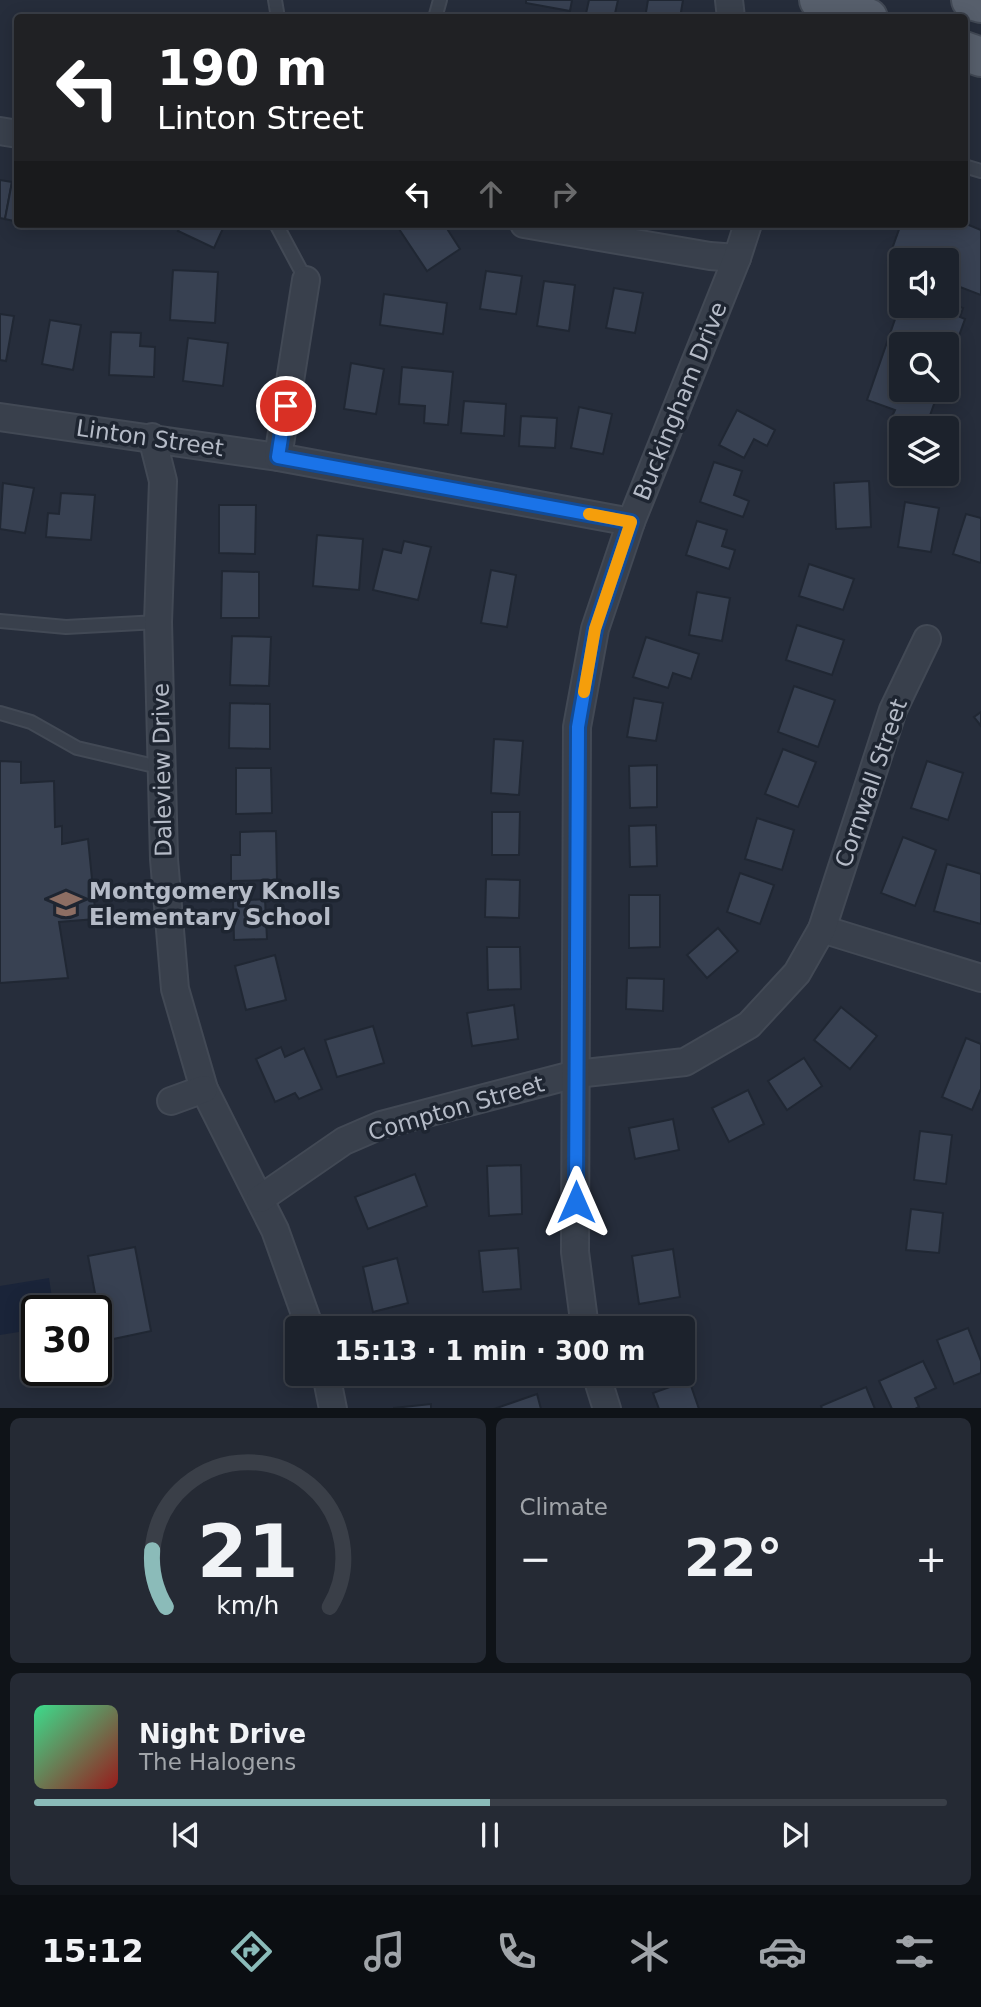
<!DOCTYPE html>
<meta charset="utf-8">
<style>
body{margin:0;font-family:"DejaVu Sans",sans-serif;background:#252a34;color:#f1f3f6;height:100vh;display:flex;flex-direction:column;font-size:26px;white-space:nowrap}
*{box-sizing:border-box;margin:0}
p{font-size:23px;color:#a0a4a9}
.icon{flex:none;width:38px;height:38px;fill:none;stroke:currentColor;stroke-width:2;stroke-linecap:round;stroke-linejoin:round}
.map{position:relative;height:1408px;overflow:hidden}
.side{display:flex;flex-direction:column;gap:10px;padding:10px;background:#0f1318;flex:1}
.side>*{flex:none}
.hud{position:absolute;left:14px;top:14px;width:954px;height:214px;border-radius:7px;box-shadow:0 4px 18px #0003,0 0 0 2px #3a3f48;background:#202124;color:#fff;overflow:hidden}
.buttons{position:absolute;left:889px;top:248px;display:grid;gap:14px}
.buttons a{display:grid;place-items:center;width:70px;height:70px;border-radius:7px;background:#1c222c;box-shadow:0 4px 18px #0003,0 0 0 2px #3a3f48;font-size:35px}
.speed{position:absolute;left:21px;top:1295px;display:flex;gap:14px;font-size:35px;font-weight:700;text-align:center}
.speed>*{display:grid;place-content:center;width:91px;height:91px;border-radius:50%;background:#1c222c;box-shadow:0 4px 18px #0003,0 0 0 2px #3a3f48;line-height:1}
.speed .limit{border:4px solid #111;border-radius:10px;background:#fff;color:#111}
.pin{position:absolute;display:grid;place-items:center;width:60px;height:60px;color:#fff;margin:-30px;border:4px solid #fff;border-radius:50%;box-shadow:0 2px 7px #0007}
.me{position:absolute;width:77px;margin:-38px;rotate:0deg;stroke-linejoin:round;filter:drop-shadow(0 0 5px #0008)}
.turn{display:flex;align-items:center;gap:24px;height:147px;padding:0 28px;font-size:32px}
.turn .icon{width:91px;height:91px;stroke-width:2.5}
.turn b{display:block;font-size:49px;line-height:60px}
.lanes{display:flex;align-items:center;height:66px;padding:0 28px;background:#0003;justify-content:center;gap:35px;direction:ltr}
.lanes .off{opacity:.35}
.big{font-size:52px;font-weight:700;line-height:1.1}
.side .tile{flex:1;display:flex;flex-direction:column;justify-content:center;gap:10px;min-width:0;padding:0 24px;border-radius:10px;background:#252a34}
.side .dial{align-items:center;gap:0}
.dial svg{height:182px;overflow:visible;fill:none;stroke:#3a3f48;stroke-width:7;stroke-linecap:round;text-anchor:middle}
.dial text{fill:#f1f3f6;stroke:none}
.song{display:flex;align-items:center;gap:21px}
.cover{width:84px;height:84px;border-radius:10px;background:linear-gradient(135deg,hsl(150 70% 55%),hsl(0 70% 35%))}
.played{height:7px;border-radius:4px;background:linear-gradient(90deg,#8bbbb9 50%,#3a3f48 50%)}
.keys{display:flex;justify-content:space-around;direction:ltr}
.heat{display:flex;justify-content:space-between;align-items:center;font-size:38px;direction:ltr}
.side .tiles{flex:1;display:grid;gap:10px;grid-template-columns:1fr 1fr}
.tile:last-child{grid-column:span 2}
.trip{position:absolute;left:285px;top:1316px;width:410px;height:70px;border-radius:7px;background:#1c222c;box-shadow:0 4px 18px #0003,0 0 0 2px #3a3f48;font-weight:700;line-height:70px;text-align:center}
.tabs{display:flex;height:112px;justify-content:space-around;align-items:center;background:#0b0e12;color:#a0a4a9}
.tabs .icon{width:49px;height:49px}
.tabs .on{color:#8bbbb9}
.tabs b{font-size:32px;color:#f1f3f6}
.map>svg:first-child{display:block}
.water{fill:#1a2439}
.building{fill:#384152;stroke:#202733;stroke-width:2}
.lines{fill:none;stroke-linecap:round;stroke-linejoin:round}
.service-casing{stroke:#424955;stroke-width:16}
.minor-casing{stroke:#424955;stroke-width:30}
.primary-casing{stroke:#424955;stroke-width:42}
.service{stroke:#39404c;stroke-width:12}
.minor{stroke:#39404c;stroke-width:26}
.primary{stroke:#575f6c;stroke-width:38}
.route-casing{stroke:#114b97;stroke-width:18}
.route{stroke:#1a73e8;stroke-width:12}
.slow{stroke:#f59e0b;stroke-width:12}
.labels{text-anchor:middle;stroke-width:7;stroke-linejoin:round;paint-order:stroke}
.street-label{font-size:23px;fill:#b5bbc7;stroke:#1e2531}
.poi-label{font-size:23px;font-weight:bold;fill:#b5bbc7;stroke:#1e2531;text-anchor:start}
</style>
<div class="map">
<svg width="981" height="1409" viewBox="0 0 981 1409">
<rect width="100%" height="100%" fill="#262d3b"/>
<polygon class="water" points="49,1278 54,1311 37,1311 37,1329 0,1335 0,1286"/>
<g class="building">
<polygon points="526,0 572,0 570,11 526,3"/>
<polygon points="589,0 618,0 614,18 585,18"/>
<polygon points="648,0 683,0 680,18 645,18"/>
<polygon points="0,180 12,182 5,219 0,218"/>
<polygon points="12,182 18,183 18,222 5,219"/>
<polygon points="964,223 981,230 981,295 947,282 947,261 901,261 901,265 888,260 901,224"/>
<polygon points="181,224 225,224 214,248 178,231"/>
<polygon points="399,224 444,224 460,249 427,271 397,226"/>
<polygon points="173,270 218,272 215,323 170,320"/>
<polygon points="486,271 522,276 516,314 480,309"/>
<polygon points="544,281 575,285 569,331 537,326"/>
<polygon points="614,288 643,293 635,333 606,328"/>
<polygon points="384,294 447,303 443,334 380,325"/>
<polygon points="901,302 901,306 947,306 947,302 963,308 960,317 965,319 947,369 947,345 901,345 901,390 939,390 928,421 916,417 914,423 892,416 895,410 867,400"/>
<polygon points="0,314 14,316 6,361 0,360"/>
<polygon points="50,320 81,325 73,370 42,364"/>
<polygon points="111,332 141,333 140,346 155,347 154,377 109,375"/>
<polygon points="188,338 228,343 223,386 183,381"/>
<polygon points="351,363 384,369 376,414 344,409"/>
<polygon points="402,367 453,372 448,425 424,423 425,406 399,404"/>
<polygon points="464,401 506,404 504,436 461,433"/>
<polygon points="579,407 612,414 603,454 571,448"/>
<polygon points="737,410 775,430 767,446 754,439 744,458 719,445"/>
<polygon points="521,416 557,418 555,448 519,446"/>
<polygon points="714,462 742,471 734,495 749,501 743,517 700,502"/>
<polygon points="869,481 871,527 836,529 834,483"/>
<polygon points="3,483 34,488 25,533 0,529"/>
<polygon points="61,493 95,495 91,540 46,537 48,513 59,514"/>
<polygon points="905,502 939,508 931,552 898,547"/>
<polygon points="219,505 256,505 255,554 219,553"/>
<polygon points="966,514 981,518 981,563 953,554"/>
<polygon points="697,521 727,530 722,546 735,550 729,569 686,555"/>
<polygon points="317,535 363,539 359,590 313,586"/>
<polygon points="404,541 431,547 418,600 373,590 383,549 401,553"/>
<polygon points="809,564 854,579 843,610 799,596"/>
<polygon points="491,570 516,575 507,627 481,623"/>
<polygon points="222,571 259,572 259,618 221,618"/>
<polygon points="697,592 730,598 722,641 689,635"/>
<polygon points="797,625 844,640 832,675 786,660"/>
<polygon points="232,636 271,637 269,686 230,685"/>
<polygon points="646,637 699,654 691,679 673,673 668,688 633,677"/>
<polygon points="794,686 835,700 818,747 778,732"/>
<polygon points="634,698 663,703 656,741 627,737"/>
<polygon points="230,703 270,704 270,749 229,748"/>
<polygon points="981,712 981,726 974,717"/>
<polygon points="494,739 523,741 519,795 491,793"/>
<polygon points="783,749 816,762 798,807 765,794"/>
<polygon points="0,761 21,762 21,783 54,781 55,827 62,826 62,844 88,839 96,919 59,922 68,978 0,983"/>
<polygon points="927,761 963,773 948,820 911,808"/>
<polygon points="657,765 657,807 630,808 629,766"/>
<polygon points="236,768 271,768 272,813 236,814"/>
<polygon points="492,812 520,812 519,855 492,855"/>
<polygon points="757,818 794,830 782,870 745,859"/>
<polygon points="656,825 657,866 630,867 629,826"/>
<polygon points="276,831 277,880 231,881 231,855 240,855 240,832"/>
<polygon points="903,837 936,850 915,906 881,893"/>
<polygon points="947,864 981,874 981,924 934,911"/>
<polygon points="740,873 774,885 760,924 727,912"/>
<polygon points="486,879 520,880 519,918 485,917"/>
<polygon points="629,895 660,895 660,947 629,948"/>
<polygon points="265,899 267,939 234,940 233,901"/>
<polygon points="718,928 738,951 707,978 687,955"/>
<polygon points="487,947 520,947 521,989 488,990"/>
<polygon points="275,955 286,1000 246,1010 235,966"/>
<polygon points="627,978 664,979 663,1011 626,1009"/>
<polygon points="514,1005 518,1039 472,1046 467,1013"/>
<polygon points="841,1007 877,1036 850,1069 814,1040"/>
<polygon points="373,1026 384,1063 337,1077 325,1040"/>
<polygon points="966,1038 981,1044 981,1089 972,1110 942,1097"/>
<polygon points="281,1047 285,1057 304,1048 322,1089 299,1099 295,1093 275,1102 256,1059"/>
<polygon points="804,1058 822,1086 787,1110 768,1081"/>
<polygon points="748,1090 764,1124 729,1142 712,1108"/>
<polygon points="673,1119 679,1150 635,1159 629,1128"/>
<polygon points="920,1131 952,1135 946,1184 914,1180"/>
<polygon points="521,1165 522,1214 489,1216 487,1166"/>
<polygon points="415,1174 427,1206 368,1229 355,1197"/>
<polygon points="911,1209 943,1213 939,1253 906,1250"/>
<polygon points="135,1247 151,1331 104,1341 88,1256"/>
<polygon points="518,1248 521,1289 483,1292 479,1251"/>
<polygon points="673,1249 680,1297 639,1304 632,1256"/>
<polygon points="397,1258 408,1303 373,1312 363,1267"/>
<polygon points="685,1317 690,1365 682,1365 682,1328 644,1328 643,1322"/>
<polygon points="410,1320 412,1328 376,1328"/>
<polygon points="524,1322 525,1328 488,1328"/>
<polygon points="968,1328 981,1361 981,1373 954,1384 937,1340"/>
<polygon points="923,1361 936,1388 915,1398 919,1407 915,1409 892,1409 879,1381"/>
<polygon points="689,1380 699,1409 659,1409 653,1393"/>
<polygon points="866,1387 875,1409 822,1409 821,1406"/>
<polygon points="537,1394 541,1409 494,1409"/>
<polygon points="431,1404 431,1409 394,1409 394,1408"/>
</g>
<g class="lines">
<defs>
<g id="service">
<polyline points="275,0 278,18"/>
<polyline points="435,18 440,0"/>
<polyline points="964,166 981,171"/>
<polyline points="276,224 306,280"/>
<polyline points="0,621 66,627 158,622"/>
<polyline points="0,713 31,722 77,748 163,768"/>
</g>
<g id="minor">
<polyline points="729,0 731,18"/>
<polyline points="0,131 18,134"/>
<polyline points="524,224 710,256 737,258"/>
<polyline points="0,417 278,457 631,522"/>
<polyline points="152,437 163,481 158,622 164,859 175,989 204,1089 275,1230 310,1328"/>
<polyline points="278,457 306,280"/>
<polyline points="822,929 981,978"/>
<polyline points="171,1101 204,1089"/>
<polyline points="260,1199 344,1141 381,1125 576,1074 685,1062 749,1025 797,973 822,929 893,710 927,639"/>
<polyline points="585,1328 575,1252 577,727 595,629 631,522 737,258 748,224"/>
<polyline points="326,1374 333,1409"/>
<polyline points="596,1374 607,1409"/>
</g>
<g id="primary">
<polyline points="819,0 868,18"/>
<polyline points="971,0 981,3"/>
<polyline points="964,51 981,57"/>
</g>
</defs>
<use href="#service" class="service-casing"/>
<use href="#minor" class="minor-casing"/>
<use href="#primary" class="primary-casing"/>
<use href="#service" class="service"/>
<use href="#minor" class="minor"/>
<use href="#primary" class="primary"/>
</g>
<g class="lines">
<defs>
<polyline id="route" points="286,406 278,457 631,522 595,629 578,727 576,1202"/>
</defs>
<use href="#route" class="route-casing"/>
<use href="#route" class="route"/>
<polyline class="slow" points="584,692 595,629 631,522 589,514"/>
</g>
<defs>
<symbol id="school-bare" viewBox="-9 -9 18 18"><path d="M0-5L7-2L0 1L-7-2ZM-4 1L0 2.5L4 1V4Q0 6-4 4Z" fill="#8d6e63" stroke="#1e2531" stroke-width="2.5" paint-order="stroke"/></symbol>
</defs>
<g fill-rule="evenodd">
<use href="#school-bare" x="44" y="882" width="44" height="44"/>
</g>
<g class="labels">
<g class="street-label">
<text transform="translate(680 401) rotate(-68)" y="8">Buckingham Drive</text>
<text transform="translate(150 438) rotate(8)" y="8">Linton Street</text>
<text transform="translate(162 770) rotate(-91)" y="8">Daleview Drive</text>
<text transform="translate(871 783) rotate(-71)" y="8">Cornwall Street</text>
<text transform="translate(456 1108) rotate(-16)" y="8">Compton Street</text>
</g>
<g class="poi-label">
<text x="89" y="899">Montgomery Knolls<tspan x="89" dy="26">Elementary School</tspan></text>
</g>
</g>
</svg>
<div class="buttons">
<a><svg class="icon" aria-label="sound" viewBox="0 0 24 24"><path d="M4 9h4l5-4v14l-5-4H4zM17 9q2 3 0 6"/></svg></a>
<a><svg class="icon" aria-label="search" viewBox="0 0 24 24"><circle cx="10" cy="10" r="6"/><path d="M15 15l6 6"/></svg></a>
<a><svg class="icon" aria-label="layers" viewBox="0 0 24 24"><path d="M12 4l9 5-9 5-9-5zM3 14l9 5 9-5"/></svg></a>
</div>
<div class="speed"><div class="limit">30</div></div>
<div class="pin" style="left:286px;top:406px;background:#d93025"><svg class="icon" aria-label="arrive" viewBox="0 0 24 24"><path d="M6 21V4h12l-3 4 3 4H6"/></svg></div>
<svg class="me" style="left:576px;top:1202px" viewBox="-20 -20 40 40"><path d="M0-17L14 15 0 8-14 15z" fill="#1a73e8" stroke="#fff" stroke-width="4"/></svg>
<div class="trip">15:13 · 1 min · 300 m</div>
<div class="hud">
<div class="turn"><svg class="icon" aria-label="left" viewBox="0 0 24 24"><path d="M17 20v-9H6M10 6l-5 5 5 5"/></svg><div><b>190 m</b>Linton Street</div></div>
<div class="lanes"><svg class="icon" aria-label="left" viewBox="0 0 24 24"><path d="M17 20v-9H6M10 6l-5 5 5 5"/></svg><svg class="icon off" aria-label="ahead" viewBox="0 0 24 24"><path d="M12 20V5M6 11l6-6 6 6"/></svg><svg class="icon off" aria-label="right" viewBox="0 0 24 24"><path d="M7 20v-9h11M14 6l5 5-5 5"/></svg></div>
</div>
</div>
<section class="side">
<div class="tiles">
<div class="tile dial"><svg viewBox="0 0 100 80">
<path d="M14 69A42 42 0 1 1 86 69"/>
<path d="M14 69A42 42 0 0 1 8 44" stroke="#8bbbb9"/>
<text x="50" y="56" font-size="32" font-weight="700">21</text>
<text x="50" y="72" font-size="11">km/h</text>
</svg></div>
<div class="tile"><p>Climate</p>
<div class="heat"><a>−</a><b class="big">22°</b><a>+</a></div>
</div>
<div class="tile">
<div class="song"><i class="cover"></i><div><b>Night Drive</b><p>The Halogens</p></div></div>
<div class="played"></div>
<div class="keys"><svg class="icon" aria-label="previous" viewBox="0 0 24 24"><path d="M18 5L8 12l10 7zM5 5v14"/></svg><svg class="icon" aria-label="pause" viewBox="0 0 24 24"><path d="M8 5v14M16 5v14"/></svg><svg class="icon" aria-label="next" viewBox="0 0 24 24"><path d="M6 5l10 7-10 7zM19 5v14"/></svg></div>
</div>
</div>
</section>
<nav class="tabs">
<b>15:12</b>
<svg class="icon on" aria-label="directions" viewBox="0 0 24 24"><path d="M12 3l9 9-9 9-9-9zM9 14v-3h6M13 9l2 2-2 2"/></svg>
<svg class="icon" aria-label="music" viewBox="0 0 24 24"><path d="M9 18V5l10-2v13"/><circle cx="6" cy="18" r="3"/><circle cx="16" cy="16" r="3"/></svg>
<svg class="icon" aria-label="phone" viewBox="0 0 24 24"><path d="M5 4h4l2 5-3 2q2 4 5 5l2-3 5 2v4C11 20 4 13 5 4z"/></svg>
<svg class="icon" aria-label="climate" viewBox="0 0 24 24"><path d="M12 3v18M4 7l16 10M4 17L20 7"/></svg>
<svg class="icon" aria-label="car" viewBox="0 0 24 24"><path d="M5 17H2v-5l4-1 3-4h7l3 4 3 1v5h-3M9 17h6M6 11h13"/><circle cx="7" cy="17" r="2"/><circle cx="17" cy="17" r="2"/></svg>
<svg class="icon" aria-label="filters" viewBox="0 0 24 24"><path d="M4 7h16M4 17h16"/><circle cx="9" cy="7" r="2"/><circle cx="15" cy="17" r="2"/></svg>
</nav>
